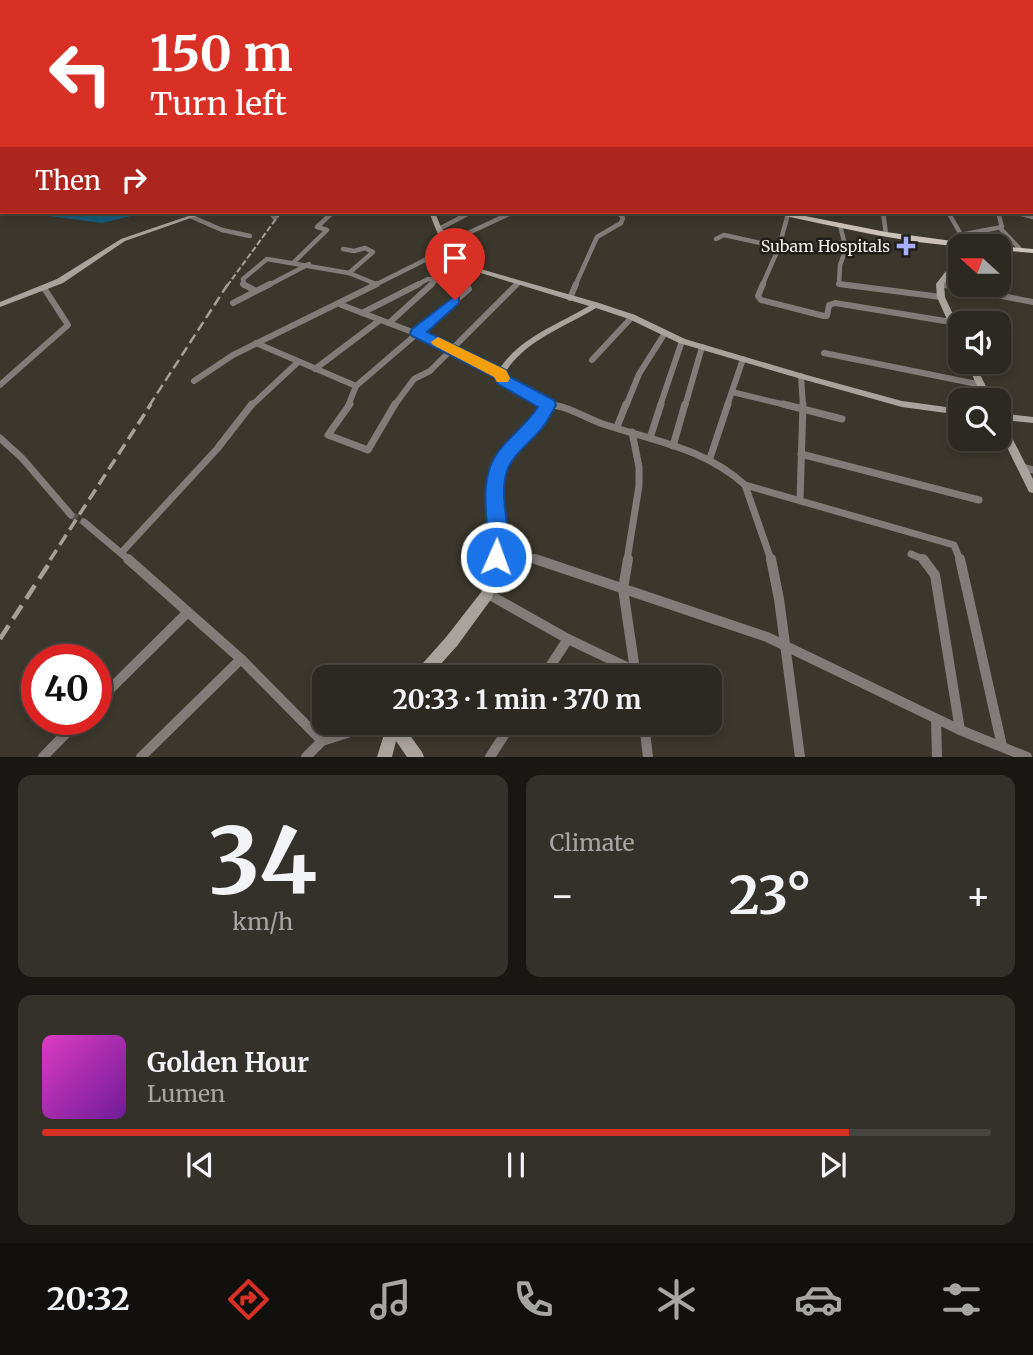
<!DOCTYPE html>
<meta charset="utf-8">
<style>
body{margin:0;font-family:Merriweather,serif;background:#34312a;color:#f1f3f6;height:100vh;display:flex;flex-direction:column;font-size:26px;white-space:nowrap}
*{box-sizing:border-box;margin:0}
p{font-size:23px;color:#a6a6a5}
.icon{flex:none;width:38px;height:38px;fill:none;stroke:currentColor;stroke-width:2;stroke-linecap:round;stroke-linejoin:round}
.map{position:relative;height:757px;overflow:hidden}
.details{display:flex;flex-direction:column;gap:18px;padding:18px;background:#181713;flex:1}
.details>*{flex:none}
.banner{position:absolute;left:0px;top:0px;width:1034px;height:214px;box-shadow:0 4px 10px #0003,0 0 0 2px #484540;background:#d93025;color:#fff;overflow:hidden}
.needle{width:46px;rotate:291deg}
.tools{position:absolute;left:948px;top:234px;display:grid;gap:14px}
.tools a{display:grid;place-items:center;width:63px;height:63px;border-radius:14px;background:#2c2922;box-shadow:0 4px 10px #0003,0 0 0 2px #484540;font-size:35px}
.speed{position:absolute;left:21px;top:644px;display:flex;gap:14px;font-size:35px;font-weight:700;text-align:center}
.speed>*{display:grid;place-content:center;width:91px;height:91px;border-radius:50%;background:#2c2922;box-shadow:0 4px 10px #0003,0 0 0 2px #484540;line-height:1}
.speed .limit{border:10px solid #d22;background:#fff;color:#111}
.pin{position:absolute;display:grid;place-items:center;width:60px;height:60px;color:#fff;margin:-72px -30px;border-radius:50% 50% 50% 0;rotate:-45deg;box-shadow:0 0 7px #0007}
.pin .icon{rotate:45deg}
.me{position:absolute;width:77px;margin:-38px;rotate:2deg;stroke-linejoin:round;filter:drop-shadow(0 0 5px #0008)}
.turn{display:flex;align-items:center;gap:24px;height:147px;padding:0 35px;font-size:32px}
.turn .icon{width:91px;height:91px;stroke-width:2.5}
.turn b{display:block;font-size:49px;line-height:60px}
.then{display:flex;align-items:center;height:66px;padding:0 35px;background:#0003;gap:14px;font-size:26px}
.big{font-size:52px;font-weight:700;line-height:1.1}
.details .card{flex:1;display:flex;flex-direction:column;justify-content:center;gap:10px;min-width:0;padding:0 24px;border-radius:14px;background:#34312a}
.details .dial{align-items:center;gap:0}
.dial b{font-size:91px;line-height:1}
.song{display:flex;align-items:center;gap:21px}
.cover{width:84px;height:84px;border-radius:10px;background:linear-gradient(135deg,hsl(310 70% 55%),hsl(280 70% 35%))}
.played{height:7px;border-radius:4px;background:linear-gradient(90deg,#d93025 85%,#484540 85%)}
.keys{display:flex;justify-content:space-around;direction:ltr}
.heat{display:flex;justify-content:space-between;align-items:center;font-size:38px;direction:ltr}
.details .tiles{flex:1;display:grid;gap:18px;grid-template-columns:1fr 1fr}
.card:last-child{grid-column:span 2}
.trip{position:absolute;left:312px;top:665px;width:410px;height:70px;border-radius:14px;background:#2c2922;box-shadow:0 4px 10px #0003,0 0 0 2px #484540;font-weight:700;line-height:70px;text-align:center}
.menu{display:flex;height:112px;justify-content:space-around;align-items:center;background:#12100e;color:#a6a6a5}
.menu .icon{width:49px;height:49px}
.menu .on{color:#d93025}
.menu b{font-size:32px;color:#f1f3f6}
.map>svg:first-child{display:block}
.water{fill:#145f7d}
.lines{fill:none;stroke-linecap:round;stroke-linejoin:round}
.street-tunnel{stroke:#565249;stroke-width:7;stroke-dasharray:7 3.5;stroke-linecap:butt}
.street-far3{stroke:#817c79;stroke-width:4.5}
.street-far2{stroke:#817c79;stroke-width:6}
.street-far1{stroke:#817c79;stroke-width:7}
.street{stroke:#817c79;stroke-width:10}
.secondary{fill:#aaa39d;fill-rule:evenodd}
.primary{fill:#cac1b9;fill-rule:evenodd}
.rail-far3{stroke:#a4a199;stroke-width:2;stroke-dasharray:6 2.5;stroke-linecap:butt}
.rail-far2{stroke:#a4a199;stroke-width:2.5;stroke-dasharray:10 5;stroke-linecap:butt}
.rail-far1{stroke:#a4a199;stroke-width:3.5;stroke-dasharray:12 6;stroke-linecap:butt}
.rail{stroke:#a4a199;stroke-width:4.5;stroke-dasharray:16 8;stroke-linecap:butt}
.route{fill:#1a73e8;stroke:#114b97;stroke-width:2}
.slow{fill:#f59e0b}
.poi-dot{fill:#a7b0fc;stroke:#201e1a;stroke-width:2.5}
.labels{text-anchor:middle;stroke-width:5;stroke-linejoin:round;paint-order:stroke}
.far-poi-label{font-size:16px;fill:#f0eee7;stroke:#201e1a;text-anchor:end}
</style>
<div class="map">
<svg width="1033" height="757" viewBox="0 0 1033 757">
<rect width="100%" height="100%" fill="#3b372d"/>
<polygon class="water" points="18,212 148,212 102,223"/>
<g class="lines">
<polyline class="street-tunnel" points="71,515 84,522"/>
<g class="street-far3">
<polyline points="270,212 275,218"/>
<polyline points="883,212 886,234"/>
<polyline points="948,212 967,245"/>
<polyline points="1018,213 1033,217"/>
<polyline points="190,216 222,230 250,236"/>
<polyline points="840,225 846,249 840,265 839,284 851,286"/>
<polyline points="1000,228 1021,250"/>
<polyline points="439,229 471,212"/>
<polyline points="960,235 1002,227 998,212"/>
<polyline points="716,239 724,235 779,247 788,214"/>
<polyline points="449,242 513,212"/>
<polyline points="343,249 354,251 365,248 373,252 349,273"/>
<polyline points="293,263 327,230 317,227 333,212"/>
<polyline points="940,284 948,286"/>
<polyline points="244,286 243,279 267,259 349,273 376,284"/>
<polyline points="267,286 309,264"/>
<polyline points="373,286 429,258 460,265"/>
<polyline points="415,286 428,279 436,280"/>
<polyline points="430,286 436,280"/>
<polyline points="467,286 463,276 472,269"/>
<polyline points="515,286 518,283"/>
<polyline points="575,286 597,237 621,223 623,218 618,212"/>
<polyline points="762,286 779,247"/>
</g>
<g class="street-far2">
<polyline points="243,284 256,291"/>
<polyline points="763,284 758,296 761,300 824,316 827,316 829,305 835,303 951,322"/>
<polyline points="839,284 941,297"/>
<polyline points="940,284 1033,302"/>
<polyline points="570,298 576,284"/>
<polyline points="233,303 270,284"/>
<polyline points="339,304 454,348 500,374"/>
<polyline points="362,313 419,284"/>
<polyline points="389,323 432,284"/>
<polyline points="256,343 356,386 469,289 467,284"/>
<polyline points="824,353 982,385"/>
<polyline points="592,360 632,317"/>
<polyline points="315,369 380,320"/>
<polyline points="801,376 803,406"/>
<polyline points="194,381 233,355 377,284"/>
<polyline points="0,385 68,325 44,288"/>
<polyline points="732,392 790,406"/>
<polyline points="548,405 559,406"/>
<polyline points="251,406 297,363"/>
<polyline points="348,406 356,386"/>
<polyline points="394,406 414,379 430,371 517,284"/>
<polyline points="626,406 639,374 665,333"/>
<polyline points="660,406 682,341"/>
<polyline points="685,406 702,347"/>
<polyline points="727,406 743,359"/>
</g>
<g class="street-far1">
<polyline points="350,404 328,435 368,450 395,404"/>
<polyline points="783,404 842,419"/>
<path d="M 548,405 C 567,405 585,418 603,424 C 654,441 704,448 745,485 L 954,545 L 960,560"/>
<polyline points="617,427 626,404"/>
<polyline points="0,438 22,458 71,515"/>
<polyline points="650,438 661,404"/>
<polyline points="673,446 685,404"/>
<polyline points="801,454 979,500"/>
<polyline points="710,458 728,404"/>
<polyline points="1022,467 1033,470"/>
<polyline points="745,485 771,560"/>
<polyline points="800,500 803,404"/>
<polyline points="84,522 129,560"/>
<polyline points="498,546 540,560"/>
<polyline points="122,552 217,449 252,404"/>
<polyline points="911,554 925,560"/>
<polyline points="627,560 639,486 639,467 632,432"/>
</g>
<g class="street">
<polyline points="128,559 241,659 322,741 363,728 392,726"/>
<polyline points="535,559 767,637 960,730 1027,757"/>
<polyline points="628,559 623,589 636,677"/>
<polyline points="771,559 779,599 800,757"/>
<polyline points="923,559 935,575 960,730"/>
<polyline points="960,559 1002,746"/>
<polyline points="488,594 568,639 635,671"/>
<polyline points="543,677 568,639"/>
<polyline points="96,703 187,613"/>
<polyline points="936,719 937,757"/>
<polyline points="644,723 648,757"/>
<polyline points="43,757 80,719"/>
<polyline points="141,757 241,659"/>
<polyline points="306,757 322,741"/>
<polyline points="490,757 512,723"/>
</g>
<g class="secondary">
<polygon points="200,212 208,212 125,241 63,283 0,307 0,302 57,279 121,239"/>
<path d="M 429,212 L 435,212 L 440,225 L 463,264 L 599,303 L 635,315 L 685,339 L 803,374 L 902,401 L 961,409 L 961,415 L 902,407 L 798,378 L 679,343 L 629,319 L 596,308 C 563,328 525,340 504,374 C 519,391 540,386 553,408 L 509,459 L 503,472 L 499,492 L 504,546 L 492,598 L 457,646 L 429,677 L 413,677 L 415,672 L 447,636 L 482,591 L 492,546 L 489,492 L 493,472 L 501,454 L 543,408 C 530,390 509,394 496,374 C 519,337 552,328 589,306 L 458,266 L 437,232 Z"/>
<polygon points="961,253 961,260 944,284 945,297 961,332 961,345 957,342 937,297 936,284 959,254"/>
<polygon points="966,362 974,362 993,401 984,401"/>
<polygon points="999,413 1033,417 1033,423 1003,420 1033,479 1033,493 1029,492 999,431"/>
<polygon points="385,723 401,723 422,752 424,757 407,757 396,741 392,757 377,757 386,728"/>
</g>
<g class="primary">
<path d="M 773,212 L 785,212 L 886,232 L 982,245 L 985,247 C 917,247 843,228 776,214 Z"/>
<polygon points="999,246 1033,249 1033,253 999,250 999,247 996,247"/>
</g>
<polyline class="rail-far3" points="227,286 281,212"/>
<polyline class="rail-far2" points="149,406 228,284"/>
<polyline class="rail-far1" points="50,560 151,404"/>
<polyline class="rail" points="0,639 52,559"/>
</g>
<linearGradient id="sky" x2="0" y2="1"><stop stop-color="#201e19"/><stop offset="0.53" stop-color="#4f5357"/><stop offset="1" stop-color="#4f5357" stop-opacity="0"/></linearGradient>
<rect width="1033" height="222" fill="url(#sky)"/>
<path class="route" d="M 455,296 L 459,297 L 459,303 L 427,332 L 506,370 L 510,377 L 554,400 L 556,405 C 552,412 548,421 542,428 C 531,442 513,454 507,471 C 497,502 516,534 503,564 L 496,567 L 488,564 C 483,554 487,538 487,526 C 485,501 482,474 498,452 C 510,436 527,424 538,407 L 498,384 L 494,377 L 412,336 L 410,333 L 412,329 Z"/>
<polygon class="slow" points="438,337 506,370 510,378 508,382 497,382 494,377 433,345 431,342"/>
<path class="poi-dot" d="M902.5 235.5h7v7h7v7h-7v7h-7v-7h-7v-7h7z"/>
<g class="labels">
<g class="far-poi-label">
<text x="890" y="252">Subam Hospitals</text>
</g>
</g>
</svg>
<div class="tools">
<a><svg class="needle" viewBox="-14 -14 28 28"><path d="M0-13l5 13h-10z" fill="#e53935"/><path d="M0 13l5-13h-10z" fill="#a6a6a5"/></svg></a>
<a><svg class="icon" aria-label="sound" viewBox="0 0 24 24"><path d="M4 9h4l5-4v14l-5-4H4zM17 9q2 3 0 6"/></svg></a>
<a><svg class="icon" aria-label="search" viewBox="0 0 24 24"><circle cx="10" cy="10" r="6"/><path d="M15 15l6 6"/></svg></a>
</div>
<div class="speed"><div class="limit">40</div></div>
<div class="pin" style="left:455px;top:300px;background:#d93025"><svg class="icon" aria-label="arrive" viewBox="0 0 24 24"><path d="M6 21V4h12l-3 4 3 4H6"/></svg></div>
<svg class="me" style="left:496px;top:557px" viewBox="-20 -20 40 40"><circle r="17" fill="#1a73e8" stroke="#fff" stroke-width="3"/><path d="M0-11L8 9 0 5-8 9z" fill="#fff"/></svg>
<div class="trip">20:33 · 1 min · 370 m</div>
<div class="banner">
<div class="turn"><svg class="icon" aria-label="left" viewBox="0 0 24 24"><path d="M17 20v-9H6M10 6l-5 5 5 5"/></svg><div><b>150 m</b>Turn left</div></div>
<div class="then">Then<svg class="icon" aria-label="right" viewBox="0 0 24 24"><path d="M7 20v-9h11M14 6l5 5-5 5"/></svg></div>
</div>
</div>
<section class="details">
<div class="tiles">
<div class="card dial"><b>34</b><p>km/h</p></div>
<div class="card"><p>Climate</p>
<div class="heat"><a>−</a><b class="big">23°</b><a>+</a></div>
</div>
<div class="card">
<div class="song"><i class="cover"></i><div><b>Golden Hour</b><p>Lumen</p></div></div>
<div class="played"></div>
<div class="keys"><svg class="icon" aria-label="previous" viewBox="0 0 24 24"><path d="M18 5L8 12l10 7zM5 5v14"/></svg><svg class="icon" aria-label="pause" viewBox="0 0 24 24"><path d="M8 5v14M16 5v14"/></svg><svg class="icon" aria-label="next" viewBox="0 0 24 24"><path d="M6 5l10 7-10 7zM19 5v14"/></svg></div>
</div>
</div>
</section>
<nav class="menu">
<b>20:32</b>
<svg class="icon on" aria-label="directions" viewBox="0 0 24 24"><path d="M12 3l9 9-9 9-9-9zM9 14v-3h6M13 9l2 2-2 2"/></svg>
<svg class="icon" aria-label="music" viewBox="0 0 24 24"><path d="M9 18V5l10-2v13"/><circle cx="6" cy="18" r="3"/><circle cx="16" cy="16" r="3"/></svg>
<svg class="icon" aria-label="phone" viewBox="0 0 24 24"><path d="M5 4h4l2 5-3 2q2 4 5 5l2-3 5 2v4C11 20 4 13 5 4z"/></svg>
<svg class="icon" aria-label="climate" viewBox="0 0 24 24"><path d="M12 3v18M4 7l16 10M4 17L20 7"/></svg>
<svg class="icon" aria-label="car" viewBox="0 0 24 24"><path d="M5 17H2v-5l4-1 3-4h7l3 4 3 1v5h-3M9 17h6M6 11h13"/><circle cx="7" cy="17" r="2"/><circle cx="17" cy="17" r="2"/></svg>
<svg class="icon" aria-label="filters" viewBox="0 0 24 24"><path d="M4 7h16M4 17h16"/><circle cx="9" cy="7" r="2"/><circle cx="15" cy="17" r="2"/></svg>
</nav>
